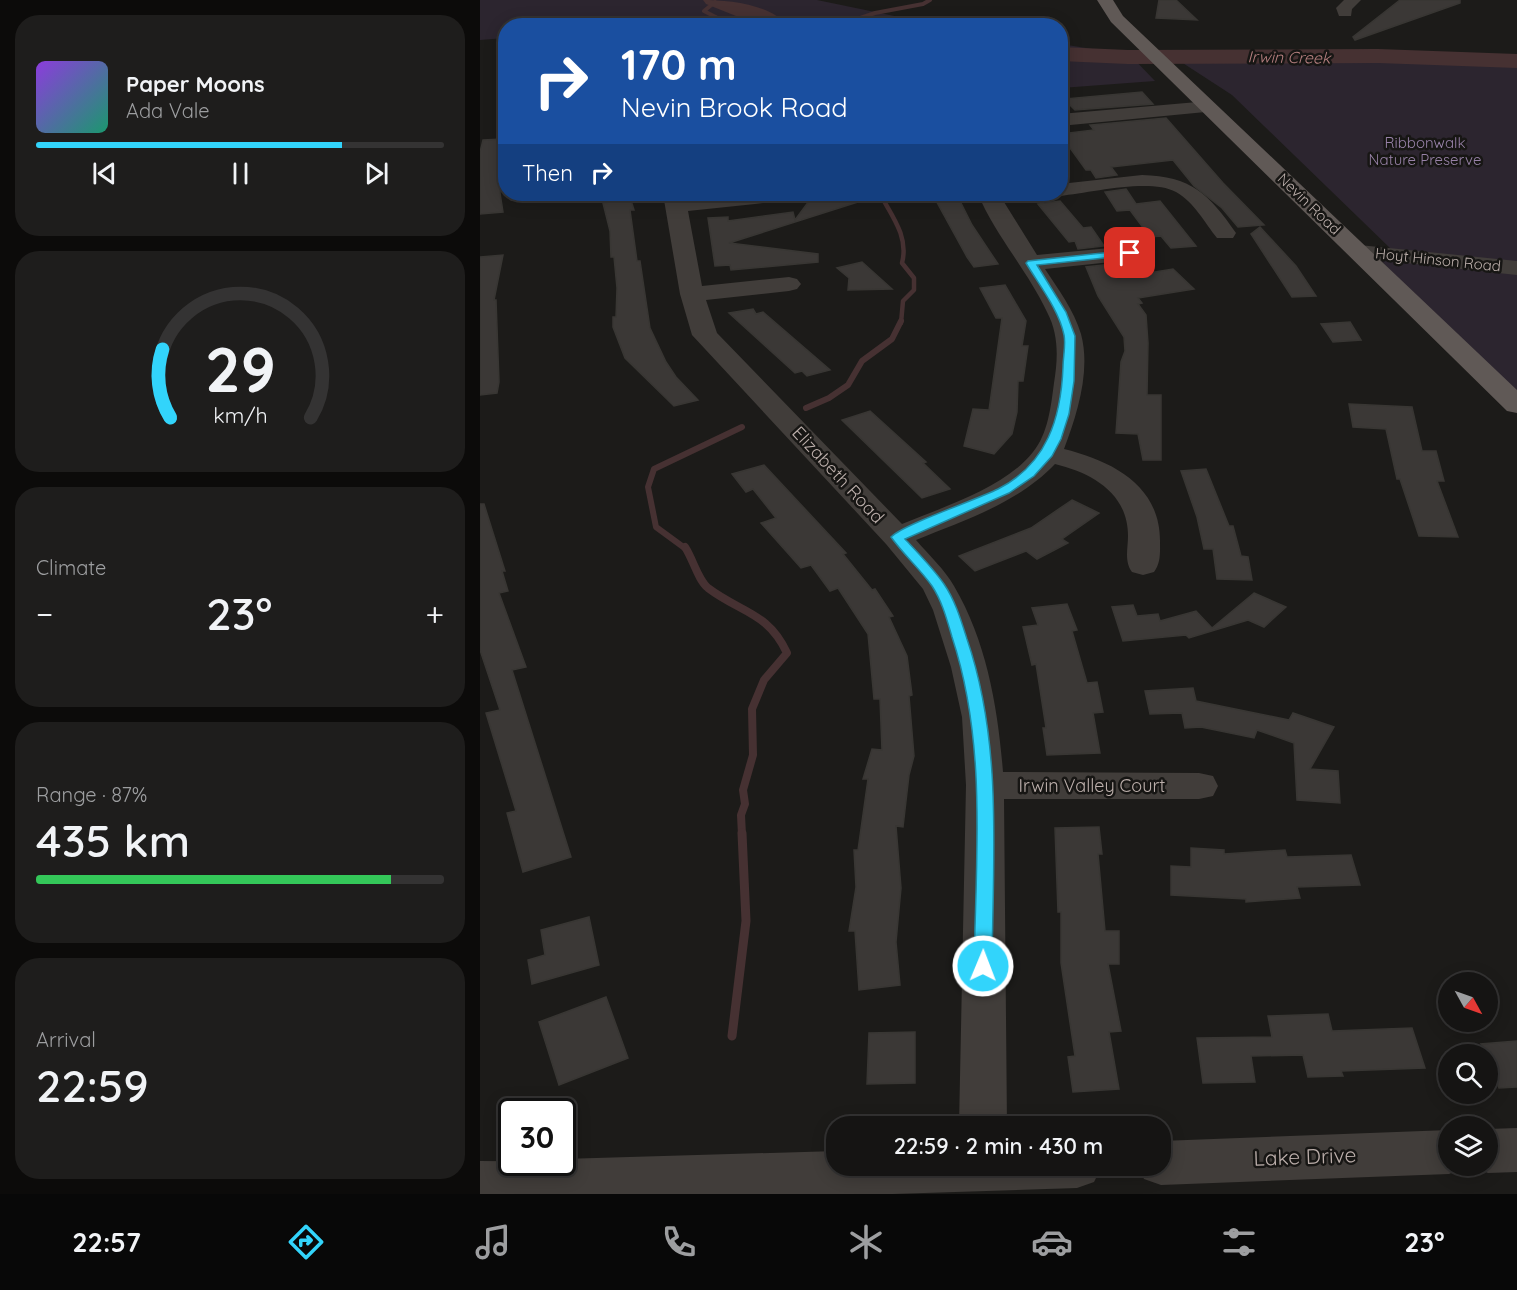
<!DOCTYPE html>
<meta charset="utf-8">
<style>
body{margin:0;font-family:Quicksand,sans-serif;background:#1e1d1c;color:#f1f3f6;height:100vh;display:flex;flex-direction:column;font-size:22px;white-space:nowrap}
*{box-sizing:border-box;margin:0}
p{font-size:20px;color:#9d9ea0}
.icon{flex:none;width:33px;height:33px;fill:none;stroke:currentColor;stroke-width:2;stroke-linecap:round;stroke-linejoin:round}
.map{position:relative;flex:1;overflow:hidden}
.drawer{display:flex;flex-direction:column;gap:15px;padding:15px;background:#0c0b0a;width:480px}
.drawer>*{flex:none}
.banner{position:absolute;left:18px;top:18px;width:570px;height:183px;border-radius:24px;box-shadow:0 3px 15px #0003,0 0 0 2px #343333;background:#1a4fa0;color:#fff;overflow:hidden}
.needle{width:39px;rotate:130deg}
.tools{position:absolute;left:958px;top:972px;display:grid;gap:12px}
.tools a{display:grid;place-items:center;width:60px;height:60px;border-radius:50%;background:#151413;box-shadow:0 3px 15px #0003,0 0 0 2px #343333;font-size:30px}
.speed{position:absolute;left:18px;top:1098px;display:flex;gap:12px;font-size:30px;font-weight:700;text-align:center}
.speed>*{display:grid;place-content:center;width:78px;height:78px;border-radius:50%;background:#151413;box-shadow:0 3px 15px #0003,0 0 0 2px #343333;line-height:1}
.speed .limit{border:3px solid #111;border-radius:9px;background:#fff;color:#111}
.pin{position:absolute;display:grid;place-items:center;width:51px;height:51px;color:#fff;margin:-26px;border-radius:12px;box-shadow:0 3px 9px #0006}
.me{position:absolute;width:66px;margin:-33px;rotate:1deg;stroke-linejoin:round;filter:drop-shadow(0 0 4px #0008)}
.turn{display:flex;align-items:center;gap:21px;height:126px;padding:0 24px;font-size:27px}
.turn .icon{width:78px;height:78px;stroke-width:2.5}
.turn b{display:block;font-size:42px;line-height:51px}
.then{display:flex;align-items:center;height:57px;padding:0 24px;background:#0003;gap:12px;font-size:22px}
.big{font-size:45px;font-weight:600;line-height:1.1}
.drawer .card{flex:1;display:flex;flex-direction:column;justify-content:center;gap:9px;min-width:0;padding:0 21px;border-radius:24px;background:#1e1d1c}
.drawer .dial{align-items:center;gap:0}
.dial svg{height:156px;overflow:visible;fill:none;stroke:#343333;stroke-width:7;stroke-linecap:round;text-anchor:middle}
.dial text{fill:#f1f3f6;stroke:none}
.song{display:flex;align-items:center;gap:18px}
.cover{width:72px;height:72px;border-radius:9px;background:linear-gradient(135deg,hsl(270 70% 55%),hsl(160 70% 35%))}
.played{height:6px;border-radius:3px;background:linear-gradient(90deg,#32d4fb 75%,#343333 75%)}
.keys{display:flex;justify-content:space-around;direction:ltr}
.heat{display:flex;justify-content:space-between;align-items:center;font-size:33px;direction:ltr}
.charge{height:9px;border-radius:4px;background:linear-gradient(90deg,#34c759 87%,#343333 0)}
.trip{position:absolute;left:346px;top:1116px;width:345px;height:60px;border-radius:24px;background:#151413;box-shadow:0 3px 15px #0003,0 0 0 2px #343333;font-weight:600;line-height:60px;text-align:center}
.tab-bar{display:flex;height:96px;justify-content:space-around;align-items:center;background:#080808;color:#9d9ea0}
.tab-bar .icon{width:42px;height:42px}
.tab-bar .on{color:#32d4fb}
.tab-bar b{font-size:27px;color:#f1f3f6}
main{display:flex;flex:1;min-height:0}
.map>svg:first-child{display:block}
.green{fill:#2c252f}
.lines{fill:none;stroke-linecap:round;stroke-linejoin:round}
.stream-far4{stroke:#463132;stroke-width:4}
.stream-far3{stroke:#463132;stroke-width:4.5}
.stream-far2{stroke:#463132;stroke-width:6}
.stream-far1{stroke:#463132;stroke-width:8}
.stream{stroke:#463132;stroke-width:9}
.river{fill:#463132;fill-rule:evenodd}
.building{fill:#3b3836;stroke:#383633;stroke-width:1.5}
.minor{fill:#413d3a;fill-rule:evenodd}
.major{fill:#605956;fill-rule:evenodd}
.route{fill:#32d4fb;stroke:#208aa3;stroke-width:1.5}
.labels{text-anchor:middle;stroke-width:5;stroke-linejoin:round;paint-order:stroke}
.far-park-label{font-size:15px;fill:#9882a8;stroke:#171614}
.far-street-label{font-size:15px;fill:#bcafab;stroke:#171614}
.far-water-label{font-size:16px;font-style:italic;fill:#b88181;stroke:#171614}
.street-label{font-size:18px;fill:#bcafab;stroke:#171614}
.near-street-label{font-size:21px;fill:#bcafab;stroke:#171614}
</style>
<main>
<section class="drawer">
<div class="card">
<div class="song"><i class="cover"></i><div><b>Paper Moons</b><p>Ada Vale</p></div></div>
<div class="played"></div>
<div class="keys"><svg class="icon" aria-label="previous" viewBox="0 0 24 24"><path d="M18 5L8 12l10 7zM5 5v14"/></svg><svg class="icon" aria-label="pause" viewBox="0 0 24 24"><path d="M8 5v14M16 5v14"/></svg><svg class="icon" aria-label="next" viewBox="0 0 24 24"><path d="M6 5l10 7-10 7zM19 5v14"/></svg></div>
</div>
<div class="card dial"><svg viewBox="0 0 100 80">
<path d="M14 69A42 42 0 1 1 86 69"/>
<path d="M14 69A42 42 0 0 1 10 34" stroke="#32d4fb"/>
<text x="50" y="56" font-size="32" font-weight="700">29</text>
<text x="50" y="72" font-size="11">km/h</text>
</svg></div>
<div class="card"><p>Climate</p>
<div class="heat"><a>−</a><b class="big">23°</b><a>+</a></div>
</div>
<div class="card"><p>Range · 87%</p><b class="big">435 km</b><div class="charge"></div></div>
<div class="card"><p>Arrival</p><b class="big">22:59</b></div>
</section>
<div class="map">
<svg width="1037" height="1194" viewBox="0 0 1037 1194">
<rect width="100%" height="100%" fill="#1c1b19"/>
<g class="green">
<polygon points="0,0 337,0 458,25 26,26 25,38 0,40"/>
<polygon points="581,44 650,55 675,81 581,88"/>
<polygon points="754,55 1037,61 1037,393 914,275 900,259 911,249 752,95 692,56"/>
</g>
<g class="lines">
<g class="stream-far4">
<polyline points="235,2 224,11 253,26"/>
<polyline points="357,26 395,13 443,4 450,0"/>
</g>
<path class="stream-far3" d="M 400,194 C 412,216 429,237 422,263 L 434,278 L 434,290 L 423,301 L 421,323"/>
<g class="stream-far2">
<polyline points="326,408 349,398 368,385 382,361 412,339 421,321"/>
<polyline points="206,549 176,527 168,487 174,469 262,427"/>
</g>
<path class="stream-far1" d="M 205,547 C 213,559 218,580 228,588 C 261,613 288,612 307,653 L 284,680 L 272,709 L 273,755 L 263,790 L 265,804 L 261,815 L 262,835"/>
<polyline class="stream" points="252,1036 266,921 262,833"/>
<g class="river">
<path d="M 223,0 C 247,0 292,4 307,26 L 281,26 L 226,4 Z"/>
<polygon points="580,47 648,50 898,49 1037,54 1037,68 898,63 648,64 580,61"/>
</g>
</g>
<g class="building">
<polygon points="679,0 696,0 717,20 676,18"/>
<polygon points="920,0 980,0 980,3 875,40 873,37"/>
<polygon points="662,92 673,104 595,110 584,99"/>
<polygon points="686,118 743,183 784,225 758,227 742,208 714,186 693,160 631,167 637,175 616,178 611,170 606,170 580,134 614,130 610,125"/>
<polygon points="22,139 20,193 23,212 0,214 0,152 3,140"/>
<polygon points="646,189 656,204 680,201 716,246 691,248 681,236 670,237 650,210 637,211 625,192"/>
<polygon points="128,194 149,194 154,210 150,210 157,261 160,261 170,328 186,362 196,377 218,400 194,406 145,358 133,327 133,317 136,317 137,288 134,257 131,257 130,231 123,203 130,202"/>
<polygon points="477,195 492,225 518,264 494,267 487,257 454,197"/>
<polygon points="332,197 381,201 249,243 338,254 338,262 251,270 250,265 235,266 228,218 248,217 248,221 313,212 315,220"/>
<polygon points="580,201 603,228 611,227 624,246 598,249 595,241 589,242 558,204"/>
<polygon points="780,227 816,266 836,296 812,297 771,234"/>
<polygon points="23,255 14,300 16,300 19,382 17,393 0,395 0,257"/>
<polygon points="382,262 412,289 368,290 369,278 357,268"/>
<polygon points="632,264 638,278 693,269 714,289 658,298 662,303 658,304 666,315 668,343 667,395 681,395 681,460 663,460 658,434 636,433 641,362 645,351 644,337 618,296 606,267"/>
<polygon points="525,285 546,321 542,346 548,346 543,381 538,381 537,412 532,434 514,454 484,446 493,409 509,410 522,318 516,318 500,288"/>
<polygon points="273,309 276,314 283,312 350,370 327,376 322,371 315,373 249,313"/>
<polygon points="870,322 881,340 853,342 841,324"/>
<polygon points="869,404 932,407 942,451 956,451 964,481 957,481 978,537 939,536 920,479 917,479 906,429 873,427"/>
<polygon points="390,411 446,462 443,463 470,489 442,498 362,420"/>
<polygon points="284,465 366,553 363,554 392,590 395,589 413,616 409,617 427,656 432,695 429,696 434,756 429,775 423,827 416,826 421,888 416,942 420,985 379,990 375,931 369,931 376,887 374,850 378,850 388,779 383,779 392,749 402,750 400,699 394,699 388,634 358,588 350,591 331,565 321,568 281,523 296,518 273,489 266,492 252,474"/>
<polygon points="726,469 749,526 753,526 761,556 768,557 772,580 737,579 733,549 724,549 717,517 701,471"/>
<polygon points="592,500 619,513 582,539 588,543 557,559 546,551 495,571 479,556 551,528"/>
<polygon points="0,504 4,504 25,571 22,571 28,591 19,593 46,667 32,670 91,857 43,872 27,813 36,811 6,713 20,710 0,650"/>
<polygon points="774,593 806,607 784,627 768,620 709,638 706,635 643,641 632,607 653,605 657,616 678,614 680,621 716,611 732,628"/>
<polygon points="587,604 597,630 592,631 607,683 617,682 623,712 613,713 620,753 567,755 563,728 566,728 556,664 552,665 543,627 558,625 552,608"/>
<polygon points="713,688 716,701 809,720 813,713 854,727 830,769 858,771 860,803 817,800 814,743 777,730 774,738 721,727 705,728 702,713 670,714 665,691"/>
<polygon points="619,827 622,854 618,854 625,931 639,931 639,964 628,964 641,1031 629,1032 639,1089 593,1092 588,1057 595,1056 581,963 581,912 578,912 575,828"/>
<polygon points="711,848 744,850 744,854 805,850 807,857 871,855 880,885 817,887 820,898 766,902 766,899 691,895 691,866 711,867"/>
<polygon points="109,917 119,965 52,984 48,960 65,955 61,930"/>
<polygon points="126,997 148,1058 79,1085 59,1022"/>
<polygon points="848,1014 852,1031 932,1028 945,1068 861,1071 863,1076 828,1077 823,1055 771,1056 775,1082 723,1083 717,1038 792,1037 788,1016"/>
<polygon points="435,1032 435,1083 387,1084 389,1033"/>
<polygon points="1037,1041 1037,1087 1019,1088 1008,1054 1001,1044"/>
</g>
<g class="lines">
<g class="minor">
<polygon points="864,0 881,0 872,9 871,16 859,16 856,8"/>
<polygon points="729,101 738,107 736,111 580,126 580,114"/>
<path d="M 662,175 C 711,176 729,194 756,233 L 753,238 L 737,238 C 725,223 714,202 696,192 C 669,178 611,193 580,196 L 572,194 L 580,194 L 580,184 Z"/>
<path d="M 183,194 L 204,194 L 205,198 L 283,194 L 286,198 L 283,203 L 275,204 L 208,211 L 222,286 L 309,277 L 317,279 L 321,284 L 317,289 L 309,291 L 226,300 L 237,333 L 422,524 C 463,507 525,488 553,452 C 568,434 571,406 574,383 C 578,358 579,335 567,312 C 548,271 515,235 498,194 L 558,194 L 556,199 L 524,202 L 557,255 L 650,246 L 658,248 L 662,253 L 658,258 L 650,260 L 565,269 C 578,289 594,310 601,334 C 611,371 597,415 584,449 C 632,461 680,485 680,541 C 680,552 681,563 674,572 L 663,575 L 652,572 C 644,561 648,548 648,536 C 648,493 612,473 575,464 C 538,503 485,520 436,540 C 449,555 465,570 474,586 C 507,642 518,709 523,772 L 719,773 L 733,776 L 738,786 L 733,796 L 719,799 L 524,799 L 527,1126 L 479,1126 L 486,785 L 482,717 L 471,667 L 453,610 L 443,589 L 406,544 L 212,335 L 200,294 Z"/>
<polygon points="879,245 1037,261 1037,275 871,257 867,252 871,247"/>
<polygon points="1037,1128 1037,1172 1008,1173 991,1166 1008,1166 1008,1129"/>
<polygon points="969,1130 969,1166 987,1166 969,1174 681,1185 664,1179 657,1166 681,1166 681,1141"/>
<polygon points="357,1151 357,1166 622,1166 614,1182 597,1188 413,1194 0,1194 0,1161 82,1162 82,1159"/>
</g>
<polygon class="major" points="617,0 633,0 643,16 1037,390 1037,413 1027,411 631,22"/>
</g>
<path class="route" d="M 650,250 L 654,253 L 653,255 L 557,265 L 586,312 L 595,336 L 594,381 L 589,414 L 581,439 L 572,456 L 554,476 L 529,493 L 425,539 C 438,553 453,568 464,584 C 475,600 481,620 487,639 C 523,744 513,856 512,966 L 509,971 L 503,973 L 496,971 L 494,966 C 496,856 507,743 472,637 C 467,620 462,601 452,586 C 440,569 423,554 411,537 C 424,524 496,500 518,489 C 567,464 581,418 583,367 C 583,357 586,345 584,335 C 579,310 559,285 546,263 L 548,261 Z"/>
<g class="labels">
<g class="far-park-label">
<text x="945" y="148">Ribbonwalk<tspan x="945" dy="17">Nature Preserve</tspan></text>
</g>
<g class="far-street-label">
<text transform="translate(829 204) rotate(44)" y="5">Nevin Road</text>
<text transform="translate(958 260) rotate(6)" y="5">Hoyt Hinson Road</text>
</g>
<g class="far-water-label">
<text transform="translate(809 57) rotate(1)" y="6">Irwin Creek</text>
</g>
<g class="street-label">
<text transform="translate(358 475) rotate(47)" y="6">Elizabeth Road</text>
<text x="612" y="792">Irwin Valley Court</text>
</g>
<g class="near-street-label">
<text transform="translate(825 1157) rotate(-2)" y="7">Lake Drive</text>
</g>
</g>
</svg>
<div class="tools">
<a><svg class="needle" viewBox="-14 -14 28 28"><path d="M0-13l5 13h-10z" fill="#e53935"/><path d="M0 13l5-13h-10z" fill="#9d9ea0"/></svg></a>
<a><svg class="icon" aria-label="search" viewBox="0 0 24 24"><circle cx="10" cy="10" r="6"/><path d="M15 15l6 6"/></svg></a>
<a><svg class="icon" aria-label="layers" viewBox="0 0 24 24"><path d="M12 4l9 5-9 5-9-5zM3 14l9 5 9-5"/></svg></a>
</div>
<div class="speed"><div class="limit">30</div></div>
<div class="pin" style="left:650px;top:253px;background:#d93025"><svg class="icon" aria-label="arrive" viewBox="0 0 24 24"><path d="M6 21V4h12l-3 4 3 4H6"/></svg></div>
<svg class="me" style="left:503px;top:966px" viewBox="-20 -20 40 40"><circle r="17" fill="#32d4fb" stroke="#fff" stroke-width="3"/><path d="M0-11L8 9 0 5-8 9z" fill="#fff"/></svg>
<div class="trip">22:59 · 2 min · 430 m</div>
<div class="banner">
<div class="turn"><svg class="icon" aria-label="right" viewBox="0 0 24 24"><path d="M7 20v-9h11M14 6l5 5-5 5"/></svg><div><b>170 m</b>Nevin Brook Road</div></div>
<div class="then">Then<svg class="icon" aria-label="right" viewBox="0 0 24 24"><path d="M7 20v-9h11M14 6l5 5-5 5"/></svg></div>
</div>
</div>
</main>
<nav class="tab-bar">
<b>22:57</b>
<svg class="icon on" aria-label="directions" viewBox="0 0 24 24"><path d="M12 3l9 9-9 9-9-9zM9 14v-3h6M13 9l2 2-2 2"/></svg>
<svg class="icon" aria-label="music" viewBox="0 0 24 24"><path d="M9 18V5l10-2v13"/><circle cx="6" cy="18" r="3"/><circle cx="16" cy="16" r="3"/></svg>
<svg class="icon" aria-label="phone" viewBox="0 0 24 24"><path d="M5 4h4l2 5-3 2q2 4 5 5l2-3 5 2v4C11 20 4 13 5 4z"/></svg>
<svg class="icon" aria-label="climate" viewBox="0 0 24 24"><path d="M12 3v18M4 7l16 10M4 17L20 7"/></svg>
<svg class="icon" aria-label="car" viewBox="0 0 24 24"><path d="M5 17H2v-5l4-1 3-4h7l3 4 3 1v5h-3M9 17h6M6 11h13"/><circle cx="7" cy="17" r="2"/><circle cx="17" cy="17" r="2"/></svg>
<svg class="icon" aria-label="filters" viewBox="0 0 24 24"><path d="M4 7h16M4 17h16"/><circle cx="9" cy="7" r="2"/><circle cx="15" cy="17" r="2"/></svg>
<b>23°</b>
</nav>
